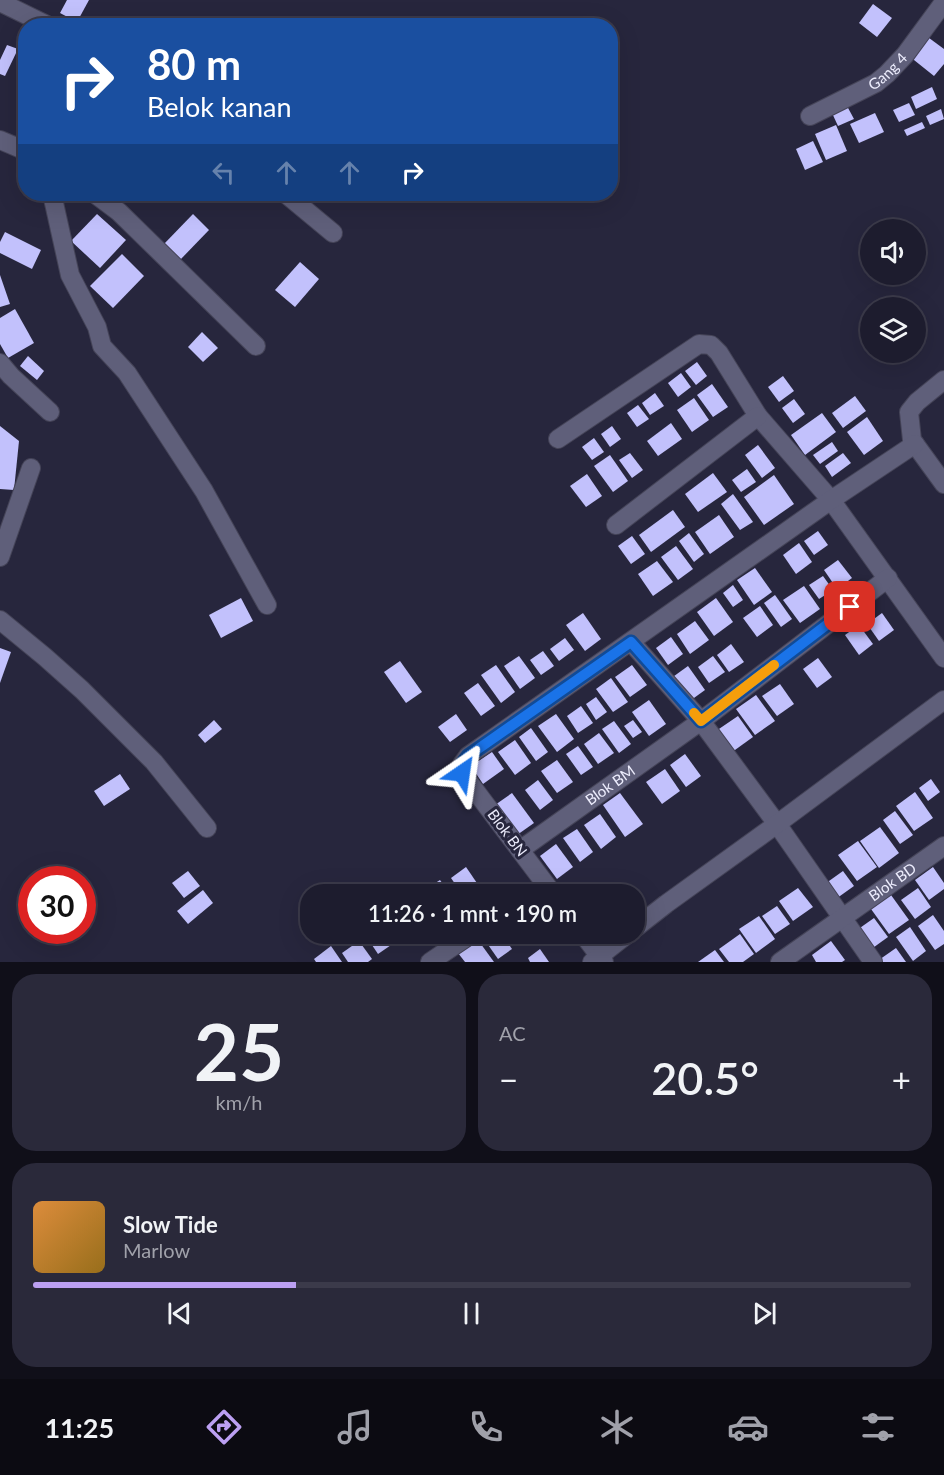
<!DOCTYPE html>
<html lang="id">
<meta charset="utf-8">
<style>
body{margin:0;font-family:Lato,sans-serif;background:#2a293a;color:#f1f3f6;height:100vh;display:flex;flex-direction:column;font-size:22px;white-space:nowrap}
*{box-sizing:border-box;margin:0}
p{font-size:20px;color:#a0a1aa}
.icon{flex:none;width:33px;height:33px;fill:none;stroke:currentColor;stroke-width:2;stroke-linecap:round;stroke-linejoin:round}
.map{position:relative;height:962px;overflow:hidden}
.side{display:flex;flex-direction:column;gap:12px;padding:12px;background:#100f19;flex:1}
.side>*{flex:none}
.top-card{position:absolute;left:18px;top:18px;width:600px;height:183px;border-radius:24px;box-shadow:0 6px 24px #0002,0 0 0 2px #3b3a4a;background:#1a4fa0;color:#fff;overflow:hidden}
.fabs{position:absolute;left:860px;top:219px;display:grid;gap:12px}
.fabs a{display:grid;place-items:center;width:66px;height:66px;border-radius:50%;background:#1d1c2e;box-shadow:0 6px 24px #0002,0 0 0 2px #3b3a4a;font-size:30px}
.speed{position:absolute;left:18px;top:866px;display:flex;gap:12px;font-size:30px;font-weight:700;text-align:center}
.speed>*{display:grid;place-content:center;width:78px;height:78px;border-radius:50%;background:#1d1c2e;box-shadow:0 6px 24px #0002,0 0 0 2px #3b3a4a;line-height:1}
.speed .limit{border:9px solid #d22;background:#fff;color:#111}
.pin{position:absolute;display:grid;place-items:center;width:51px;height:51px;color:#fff;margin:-26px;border-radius:12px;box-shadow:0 3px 9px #0006}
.me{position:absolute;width:66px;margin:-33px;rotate:32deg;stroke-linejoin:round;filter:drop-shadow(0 0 4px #0008)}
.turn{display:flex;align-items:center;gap:21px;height:126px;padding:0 30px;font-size:27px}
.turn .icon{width:78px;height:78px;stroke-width:2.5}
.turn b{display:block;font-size:42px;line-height:51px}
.lanes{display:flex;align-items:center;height:57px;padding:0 30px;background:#0003;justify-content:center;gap:30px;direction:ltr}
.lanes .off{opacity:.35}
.big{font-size:45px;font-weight:600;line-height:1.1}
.side .card{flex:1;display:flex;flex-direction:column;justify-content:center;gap:9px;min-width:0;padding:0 21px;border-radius:24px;background:#2a293a}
.side .dial{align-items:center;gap:0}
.dial b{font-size:78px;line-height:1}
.song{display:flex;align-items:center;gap:18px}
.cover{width:72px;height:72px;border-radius:9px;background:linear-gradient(135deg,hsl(30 70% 55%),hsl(40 70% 35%))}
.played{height:6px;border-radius:3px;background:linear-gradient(90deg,#bca0f2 30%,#3b3a4a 30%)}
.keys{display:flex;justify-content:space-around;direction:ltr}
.heat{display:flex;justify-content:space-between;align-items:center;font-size:33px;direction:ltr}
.side .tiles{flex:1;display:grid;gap:12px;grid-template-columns:1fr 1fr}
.card:last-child{grid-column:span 2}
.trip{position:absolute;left:300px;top:884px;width:345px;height:60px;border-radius:24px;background:#1d1c2e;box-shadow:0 6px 24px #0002,0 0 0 2px #3b3a4a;font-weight:600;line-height:60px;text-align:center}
.tab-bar{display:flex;height:96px;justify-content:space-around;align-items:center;background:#0c0b12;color:#a0a1aa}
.tab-bar .icon{width:42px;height:42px}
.tab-bar .current{color:#bca0f2}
.tab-bar b{font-size:27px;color:#f1f3f6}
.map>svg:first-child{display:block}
.building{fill:#c2c1fc}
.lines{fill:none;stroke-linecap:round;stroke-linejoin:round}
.street-casing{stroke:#454458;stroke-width:20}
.street{stroke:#5f5f7a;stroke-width:18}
.route-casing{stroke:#114b97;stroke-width:15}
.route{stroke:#1a73e8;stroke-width:10}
.slow{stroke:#f59e0b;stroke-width:10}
.labels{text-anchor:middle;stroke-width:6;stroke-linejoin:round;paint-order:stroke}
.street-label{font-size:15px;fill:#ededfd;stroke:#27263d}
</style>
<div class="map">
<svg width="944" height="962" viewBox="0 0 944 962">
<rect width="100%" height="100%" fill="#27263d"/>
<g class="building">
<polygon points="67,0 89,0 77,22 60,13"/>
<polygon points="873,4 892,18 877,37 859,23"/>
<polygon points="925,35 944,49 944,64 934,76 909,56"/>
<polygon points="7,45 18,49 5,76 0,74 0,60"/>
<polygon points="26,53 26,78 16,74"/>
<polygon points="932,87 937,99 916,109 911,97"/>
<polygon points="909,103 915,115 899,122 893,110"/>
<polygon points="847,106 854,119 838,126 832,113"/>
<polygon points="941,109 944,119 930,125 926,116"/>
<polygon points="875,113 884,132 859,143 850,124"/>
<polygon points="922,122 925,128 907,136 904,130"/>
<polygon points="836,125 847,151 826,160 815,134"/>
<polygon points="813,141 823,162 805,170 796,149"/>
<polygon points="97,214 126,240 100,268 71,241"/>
<polygon points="193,214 209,230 180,260 164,244"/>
<polygon points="5,232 41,250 32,269 0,253 0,242"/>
<polygon points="122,254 144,276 113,308 90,286"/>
<polygon points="300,262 319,279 295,307 275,290"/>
<polygon points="0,275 10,304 0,307"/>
<polygon points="15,309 34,343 8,358 0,344 0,318"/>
<polygon points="202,332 218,348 203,362 188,347"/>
<polygon points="28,356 44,371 37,380 20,366"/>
<polygon points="697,362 707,376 696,385 685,371"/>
<polygon points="681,373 691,387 678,397 668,383"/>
<polygon points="783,376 794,391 779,402 768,387"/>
<polygon points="712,384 728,407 713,417 697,395"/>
<polygon points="655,393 664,406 650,415 642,403"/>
<polygon points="855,396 866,411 843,428 832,413"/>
<polygon points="694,398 709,420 692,432 677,410"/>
<polygon points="794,399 805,414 793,423 782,408"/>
<polygon points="638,405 649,419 637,427 627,413"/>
<polygon points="822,413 836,432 805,455 791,435"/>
<polygon points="867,417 883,441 864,455 847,432"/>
<polygon points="671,423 682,439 658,456 647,441"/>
<polygon points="0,426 19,441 14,490 0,489"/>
<polygon points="612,426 621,439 610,447 601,434"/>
<polygon points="594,438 604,452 592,460 582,447"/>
<polygon points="832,442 838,451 820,464 813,455"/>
<polygon points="758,445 775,468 762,478 745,455"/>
<polygon points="630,453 643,470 632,478 619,460"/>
<polygon points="843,453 851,463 832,477 825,466"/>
<polygon points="610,455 628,481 613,492 594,466"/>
<polygon points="747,469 756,482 741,492 732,480"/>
<polygon points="713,473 727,492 698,512 685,494"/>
<polygon points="587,474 602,496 586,507 570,486"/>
<polygon points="774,475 794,504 764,525 744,497"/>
<polygon points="733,494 753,522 740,530 721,504"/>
<polygon points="673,510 685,527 651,552 639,535"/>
<polygon points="719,515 734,537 710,554 695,532"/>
<polygon points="818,531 828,545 814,555 804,541"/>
<polygon points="689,533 704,554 694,562 679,541"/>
<polygon points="632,536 645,554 631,564 618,546"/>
<polygon points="799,543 812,562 796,574 783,555"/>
<polygon points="676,546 693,569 678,580 661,557"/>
<polygon points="838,560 852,578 837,589 824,570"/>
<polygon points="657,561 673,582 653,596 638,574"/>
<polygon points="755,568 772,592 754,605 737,580"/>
<polygon points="823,576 833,590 819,599 809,585"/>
<polygon points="733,585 743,600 733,607 723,593"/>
<polygon points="804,586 820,609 800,623 783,600"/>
<polygon points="775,595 792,619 781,627 764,603"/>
<polygon points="241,598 253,621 221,638 209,615"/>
<polygon points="716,598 733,622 714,636 697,612"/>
<polygon points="760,606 773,625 757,637 743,618"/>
<polygon points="583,613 601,639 585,651 566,625"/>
<polygon points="882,613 894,630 879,641 867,624"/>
<polygon points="695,621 709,640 690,654 677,634"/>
<polygon points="859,625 873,644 859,655 845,635"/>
<polygon points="671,637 683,654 668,665 656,648"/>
<polygon points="565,638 574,650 559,661 550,649"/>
<polygon points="731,644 744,662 729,672 717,655"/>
<polygon points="0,648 11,652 0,683"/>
<polygon points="543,651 554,666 541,675 530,660"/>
<polygon points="519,656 535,678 520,689 504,666"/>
<polygon points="713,656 725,672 709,683 698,667"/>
<polygon points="818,658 832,677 817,688 803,669"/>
<polygon points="400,661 422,692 406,703 384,672"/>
<polygon points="496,665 515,692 501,703 481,675"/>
<polygon points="632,665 647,685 630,697 615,677"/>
<polygon points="688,666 705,690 687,703 670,679"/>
<polygon points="611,678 628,702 613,712 596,689"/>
<polygon points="478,683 495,706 481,716 464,693"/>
<polygon points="780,684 794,704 777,716 762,696"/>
<polygon points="756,695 775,721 755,735 736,709"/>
<polygon points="596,697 607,712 596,720 586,704"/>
<polygon points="649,700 666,724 649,736 632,712"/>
<polygon points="581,706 593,723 578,733 567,716"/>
<polygon points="456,714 467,730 450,742 438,727"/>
<polygon points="556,714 574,739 557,752 538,726"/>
<polygon points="738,716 753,737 728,755 713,733"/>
<polygon points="214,720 222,729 205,743 198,735"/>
<polygon points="633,720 642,732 633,738 624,726"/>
<polygon points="614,721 631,744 619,753 602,729"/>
<polygon points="531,728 548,752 536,761 519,737"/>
<polygon points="599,733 614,753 598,764 584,744"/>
<polygon points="515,740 531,763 515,775 498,752"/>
<polygon points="578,746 593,767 581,775 566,754"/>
<polygon points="492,752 504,769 483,784 471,766"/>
<polygon points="685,754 701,776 686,787 670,765"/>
<polygon points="557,760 573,782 557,793 541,771"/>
<polygon points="665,769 680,791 662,804 646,782"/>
<polygon points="120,774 130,789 104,806 94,791"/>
<polygon points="931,779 940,792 928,801 919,788"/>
<polygon points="538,780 553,800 540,810 525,790"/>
<polygon points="915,792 933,818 914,831 896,806"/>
<polygon points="512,793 534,823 517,835 495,805"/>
<polygon points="620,793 643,824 625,837 603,805"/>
<polygon points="895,811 913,835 900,844 883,820"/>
<polygon points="600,814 616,837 601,849 584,825"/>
<polygon points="880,827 899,853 879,868 860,841"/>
<polygon points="577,829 593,852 580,862 563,838"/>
<polygon points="858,841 877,867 857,881 838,855"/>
<polygon points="556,844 573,867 557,879 540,856"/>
<polygon points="466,867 479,886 469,894 462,894 451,878"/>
<polygon points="933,867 944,883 944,889 929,900 915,880"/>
<polygon points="188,871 200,886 184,898 172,883"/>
<polygon points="843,871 854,886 833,901 822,886"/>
<polygon points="440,880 450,894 434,894 429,887"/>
<polygon points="798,888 813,907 793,921 779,901"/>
<polygon points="918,888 931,907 915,919 901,900"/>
<polygon points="203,890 213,903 188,924 177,911"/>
<polygon points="891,895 909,920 889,934 871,909"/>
<polygon points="777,906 790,924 775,934 762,916"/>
<polygon points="933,915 944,931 944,944 935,950 918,926"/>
<polygon points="759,916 775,939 756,953 739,929"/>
<polygon points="874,918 888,937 870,950 857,930"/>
<polygon points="910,927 926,951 913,961 896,937"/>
<polygon points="364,933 386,933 394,943 378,954"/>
<polygon points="493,933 501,933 512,949 498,959 484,939"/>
<polygon points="509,933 535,933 517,945"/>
<polygon points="740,934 754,954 743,962 729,962 719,949"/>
<polygon points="478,940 494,962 465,962 458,953"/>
<polygon points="359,941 372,959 368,962 348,962 342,953"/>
<polygon points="831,941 845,960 842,962 816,962 812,955"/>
<polygon points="331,946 342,962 316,962 314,959"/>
<polygon points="896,948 906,962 876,962"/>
<polygon points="540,949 549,962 530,962 528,958"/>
<polygon points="715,950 724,962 698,962"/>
</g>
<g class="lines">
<defs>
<g id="street">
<polyline points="0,2 49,26"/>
<path id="s1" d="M 810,116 L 876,83 L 887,74 L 905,55 L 944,2"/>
<polyline points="0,140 26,151"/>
<polyline points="52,194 70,275 97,327 102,346 127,373 204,491 267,605"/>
<polyline points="95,194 119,212 256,346"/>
<polyline points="286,194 333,233"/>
<polyline points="0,363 11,376 50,412"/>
<polyline points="944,380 917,402 909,412 912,440 944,484"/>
<polyline points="558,439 699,344 711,345 719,353 758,416 831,500 944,658"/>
<polyline points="616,525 758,416"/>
<polyline points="0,557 31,468"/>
<polyline points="0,620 45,657 82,690 154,762 207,828"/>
<polyline points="631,642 701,721 777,824 873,962"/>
<path id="s2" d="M 520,850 L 701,721 L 888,578"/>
<polyline points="553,894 462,773 462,764 468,756 831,500 915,444"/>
<polyline points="634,929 666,904 777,824 944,700"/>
<polyline points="582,933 604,962"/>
<polyline points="430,962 473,933"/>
<polyline points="592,962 629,933"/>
<path id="s3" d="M 780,962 L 944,846"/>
</g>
</defs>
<use href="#street" class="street-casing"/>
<use href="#street" class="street"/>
</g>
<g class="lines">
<defs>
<polyline id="route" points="462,773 462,764 468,756 631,642 701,721 850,607"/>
</defs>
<use href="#route" class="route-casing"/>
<use href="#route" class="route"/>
<polyline class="slow" points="694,713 701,721 774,665"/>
</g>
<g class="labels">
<g class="street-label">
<text dy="5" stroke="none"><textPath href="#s1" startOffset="90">Gang 4</textPath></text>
<text dy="5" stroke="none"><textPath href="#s2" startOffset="111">Blok BM</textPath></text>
<text transform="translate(507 833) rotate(53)" y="5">Blok BN</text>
<text dy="5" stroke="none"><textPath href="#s3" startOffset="138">Blok BD</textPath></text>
</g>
</g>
</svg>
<div class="fabs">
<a><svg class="icon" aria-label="sound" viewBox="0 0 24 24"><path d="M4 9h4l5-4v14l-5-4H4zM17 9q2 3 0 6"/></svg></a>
<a><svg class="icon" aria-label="layers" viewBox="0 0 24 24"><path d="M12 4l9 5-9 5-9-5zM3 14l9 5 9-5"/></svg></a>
</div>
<div class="speed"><div class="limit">30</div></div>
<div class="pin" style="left:850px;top:607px;background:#d93025"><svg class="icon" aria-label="arrive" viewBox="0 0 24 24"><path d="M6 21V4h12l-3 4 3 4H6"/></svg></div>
<svg class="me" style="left:462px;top:773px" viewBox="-20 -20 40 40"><path d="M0-17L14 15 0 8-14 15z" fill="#1a73e8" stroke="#fff" stroke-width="4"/></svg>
<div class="trip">11:26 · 1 mnt · 190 m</div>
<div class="top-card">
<div class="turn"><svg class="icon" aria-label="right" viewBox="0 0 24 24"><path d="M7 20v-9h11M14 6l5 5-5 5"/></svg><div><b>80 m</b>Belok kanan</div></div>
<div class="lanes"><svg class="icon off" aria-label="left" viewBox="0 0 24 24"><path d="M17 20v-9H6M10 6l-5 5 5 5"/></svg><svg class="icon off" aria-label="ahead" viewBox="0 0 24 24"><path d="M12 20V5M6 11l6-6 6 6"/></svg><svg class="icon off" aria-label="ahead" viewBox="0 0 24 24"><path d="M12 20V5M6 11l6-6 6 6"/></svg><svg class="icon" aria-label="right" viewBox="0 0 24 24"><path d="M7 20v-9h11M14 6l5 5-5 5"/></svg></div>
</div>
</div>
<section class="side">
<div class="tiles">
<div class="card dial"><b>25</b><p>km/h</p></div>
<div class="card"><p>AC</p>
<div class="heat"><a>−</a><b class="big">20.5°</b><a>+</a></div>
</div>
<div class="card">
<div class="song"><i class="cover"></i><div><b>Slow Tide</b><p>Marlow</p></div></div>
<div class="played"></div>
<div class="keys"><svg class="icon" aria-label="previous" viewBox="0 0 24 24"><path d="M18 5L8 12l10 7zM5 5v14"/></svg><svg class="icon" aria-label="pause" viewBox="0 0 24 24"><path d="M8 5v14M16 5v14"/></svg><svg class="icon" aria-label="next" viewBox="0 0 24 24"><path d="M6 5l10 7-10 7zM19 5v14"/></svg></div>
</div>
</div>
</section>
<nav class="tab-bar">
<b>11:25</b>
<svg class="icon current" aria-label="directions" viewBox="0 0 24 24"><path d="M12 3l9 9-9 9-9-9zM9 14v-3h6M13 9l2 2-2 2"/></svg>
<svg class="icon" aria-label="music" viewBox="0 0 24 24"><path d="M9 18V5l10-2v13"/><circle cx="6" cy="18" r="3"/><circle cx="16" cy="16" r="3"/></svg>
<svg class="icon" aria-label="phone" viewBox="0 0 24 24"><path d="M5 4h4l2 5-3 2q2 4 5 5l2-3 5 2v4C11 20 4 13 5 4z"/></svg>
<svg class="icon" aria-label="climate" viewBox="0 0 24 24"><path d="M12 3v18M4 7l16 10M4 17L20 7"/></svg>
<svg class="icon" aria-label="car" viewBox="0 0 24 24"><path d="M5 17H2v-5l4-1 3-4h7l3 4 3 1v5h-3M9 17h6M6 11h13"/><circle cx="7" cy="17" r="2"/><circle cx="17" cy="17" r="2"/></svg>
<svg class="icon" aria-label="filters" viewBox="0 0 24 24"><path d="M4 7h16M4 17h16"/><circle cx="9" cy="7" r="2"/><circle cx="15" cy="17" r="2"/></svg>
</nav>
